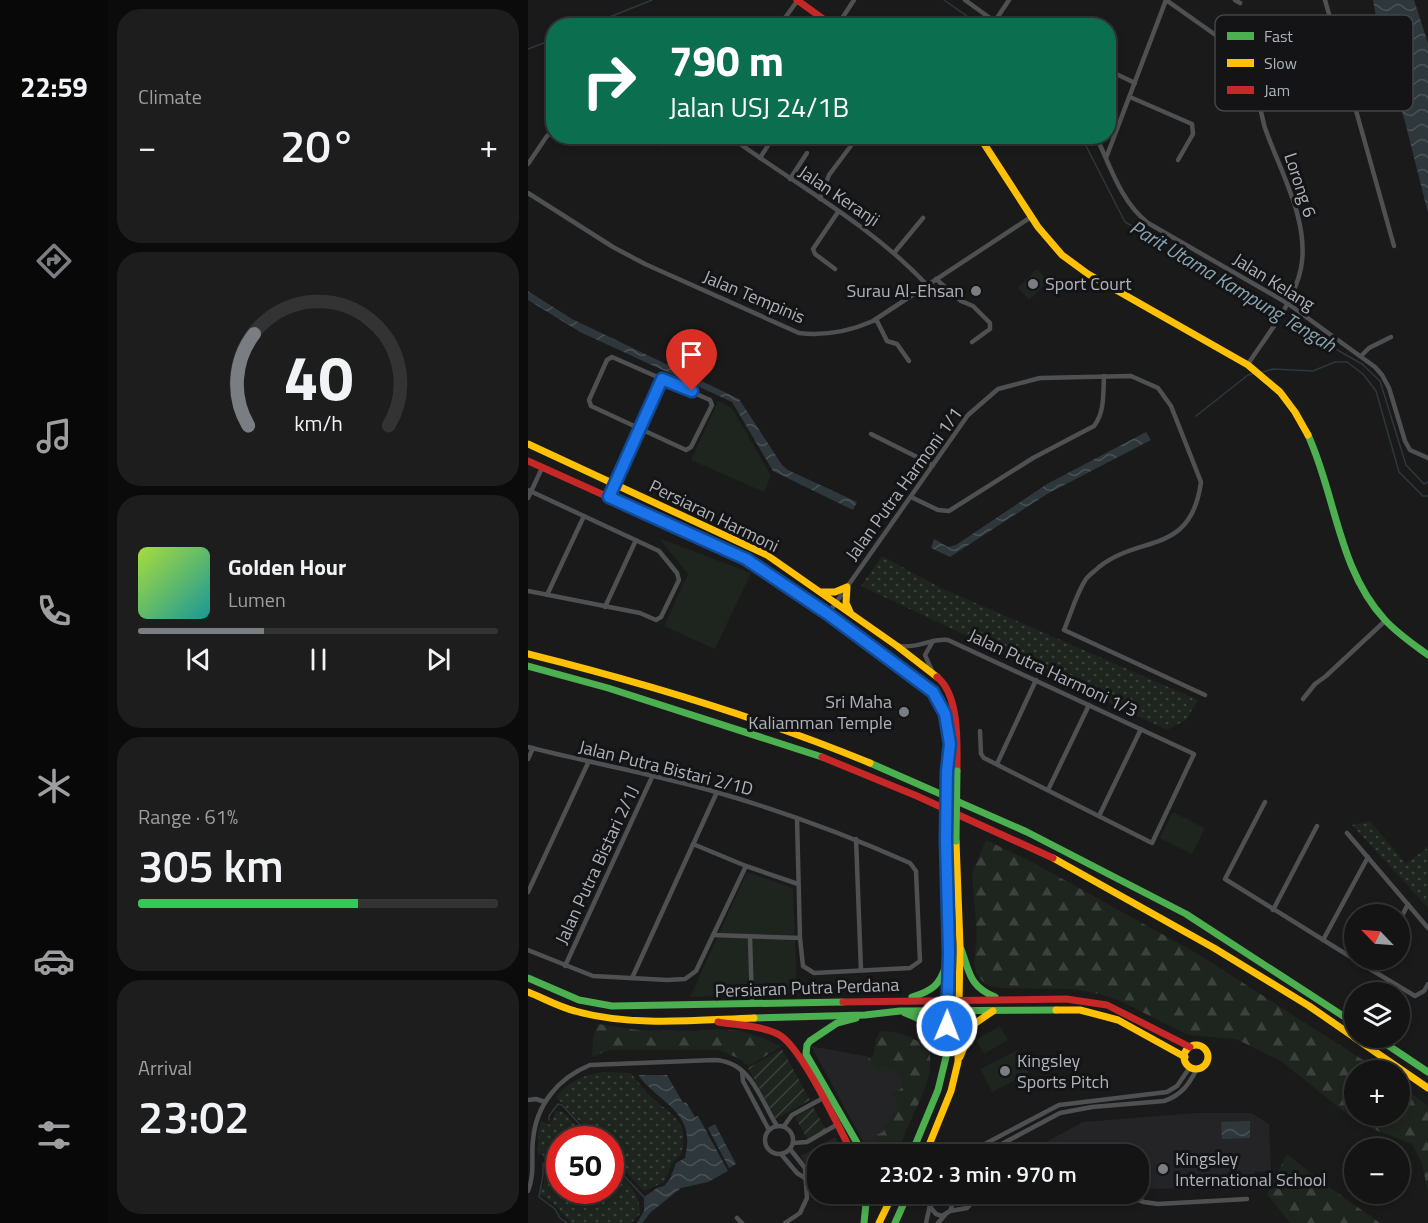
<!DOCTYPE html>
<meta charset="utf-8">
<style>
body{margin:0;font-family:"Titillium Web",sans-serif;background:#1d1d1d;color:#f1f3f6;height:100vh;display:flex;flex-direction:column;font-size:22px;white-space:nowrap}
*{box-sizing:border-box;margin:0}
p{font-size:20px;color:#9d9ea0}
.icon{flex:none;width:33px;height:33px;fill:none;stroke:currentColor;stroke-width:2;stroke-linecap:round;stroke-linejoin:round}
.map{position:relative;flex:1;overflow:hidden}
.panel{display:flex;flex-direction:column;gap:9px;padding:9px;background:#0b0b0b;width:420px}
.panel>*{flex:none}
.guide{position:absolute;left:18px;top:18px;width:570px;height:126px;border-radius:24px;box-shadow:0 3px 9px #0003,0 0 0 2px #333334;background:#0b6e4f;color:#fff;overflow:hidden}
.needle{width:39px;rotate:295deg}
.buttons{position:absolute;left:816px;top:904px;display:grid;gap:12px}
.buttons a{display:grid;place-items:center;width:66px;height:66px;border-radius:50%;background:#141414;box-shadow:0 3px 9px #0003,0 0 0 2px #333334;font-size:30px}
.speed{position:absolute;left:18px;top:1126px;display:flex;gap:12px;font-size:30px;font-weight:700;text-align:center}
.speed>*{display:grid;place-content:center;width:78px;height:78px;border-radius:50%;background:#141414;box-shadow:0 3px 9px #0003,0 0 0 2px #333334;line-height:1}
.speed .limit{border:9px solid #d22;background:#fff;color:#111}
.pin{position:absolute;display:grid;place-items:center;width:51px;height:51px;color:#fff;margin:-62px -26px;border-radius:50% 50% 50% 0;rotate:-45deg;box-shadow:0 0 6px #0007}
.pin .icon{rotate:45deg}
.me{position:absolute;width:66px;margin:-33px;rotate:1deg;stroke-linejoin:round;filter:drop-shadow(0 0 4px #0008)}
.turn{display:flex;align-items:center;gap:21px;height:126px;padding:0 24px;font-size:27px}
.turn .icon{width:78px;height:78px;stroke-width:2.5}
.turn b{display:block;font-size:42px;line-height:51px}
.big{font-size:45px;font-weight:600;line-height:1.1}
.panel .widget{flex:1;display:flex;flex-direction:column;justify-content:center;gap:9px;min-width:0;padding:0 21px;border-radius:24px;background:#1d1d1d}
.panel .dial{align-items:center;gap:0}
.dial svg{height:156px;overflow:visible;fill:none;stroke:#333334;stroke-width:7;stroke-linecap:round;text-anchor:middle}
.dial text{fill:#f1f3f6;stroke:none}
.song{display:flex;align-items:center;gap:18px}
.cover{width:72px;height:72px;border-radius:9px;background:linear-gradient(135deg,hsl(80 70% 55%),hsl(180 70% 35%))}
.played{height:6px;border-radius:3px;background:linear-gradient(90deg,#7a7d81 35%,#333334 35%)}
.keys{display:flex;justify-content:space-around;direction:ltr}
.heat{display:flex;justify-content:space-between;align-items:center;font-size:33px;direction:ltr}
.charge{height:9px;border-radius:4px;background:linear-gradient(90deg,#34c759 61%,#333334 0)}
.trip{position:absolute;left:279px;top:1144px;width:342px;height:60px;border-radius:24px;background:#141414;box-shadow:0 3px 9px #0003,0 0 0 2px #333334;font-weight:600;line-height:60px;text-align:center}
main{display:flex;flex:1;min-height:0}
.tab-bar{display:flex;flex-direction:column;width:108px;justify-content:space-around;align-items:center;background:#080808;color:#9d9ea0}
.tab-bar .icon{width:42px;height:42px}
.tab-bar .current{color:#7a7d81}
.tab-bar b{font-size:27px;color:#f1f3f6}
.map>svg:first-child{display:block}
.built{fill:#242427}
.grass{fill:url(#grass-dots)}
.forest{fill:url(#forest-firs)}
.park{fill:#1e241e}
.garden{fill:url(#garden-furrows)}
.water{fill:url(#water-waves)}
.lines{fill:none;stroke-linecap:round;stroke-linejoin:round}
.stream{stroke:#2e373b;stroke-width:1.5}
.street{stroke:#4f5052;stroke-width:4.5}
.fast{stroke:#4caf50;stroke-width:7}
.slow{stroke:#ffc107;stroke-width:7}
.jam{stroke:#c62828;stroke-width:7}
.fast-bridge{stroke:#4caf50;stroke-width:7}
.slow-bridge{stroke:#ffc107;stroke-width:7}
.route-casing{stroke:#114b97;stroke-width:15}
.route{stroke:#1a73e8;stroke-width:10}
.poi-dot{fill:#7a7d81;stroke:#141416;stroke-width:2}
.labels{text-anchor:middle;stroke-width:6;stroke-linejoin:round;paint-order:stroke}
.street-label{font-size:18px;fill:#adb3b9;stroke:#141416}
.poi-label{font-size:18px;fill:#adb3b9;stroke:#141416;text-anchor:start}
.water-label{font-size:20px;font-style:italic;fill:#87a5b0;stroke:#141416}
.key{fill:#141416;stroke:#424447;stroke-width:1.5}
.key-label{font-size:16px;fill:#adb3b9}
</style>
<main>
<nav class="tab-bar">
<b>22:59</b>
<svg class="icon current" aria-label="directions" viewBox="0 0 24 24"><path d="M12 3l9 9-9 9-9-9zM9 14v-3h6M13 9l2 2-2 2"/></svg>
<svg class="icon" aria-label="music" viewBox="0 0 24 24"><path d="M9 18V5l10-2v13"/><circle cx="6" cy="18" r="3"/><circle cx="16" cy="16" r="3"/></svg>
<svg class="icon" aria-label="phone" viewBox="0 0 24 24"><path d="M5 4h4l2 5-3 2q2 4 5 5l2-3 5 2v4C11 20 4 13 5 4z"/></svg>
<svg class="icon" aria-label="climate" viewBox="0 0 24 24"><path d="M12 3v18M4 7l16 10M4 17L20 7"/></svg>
<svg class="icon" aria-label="car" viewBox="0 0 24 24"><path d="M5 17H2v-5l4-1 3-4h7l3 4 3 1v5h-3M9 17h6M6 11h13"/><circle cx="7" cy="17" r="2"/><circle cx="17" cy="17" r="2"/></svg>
<svg class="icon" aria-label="filters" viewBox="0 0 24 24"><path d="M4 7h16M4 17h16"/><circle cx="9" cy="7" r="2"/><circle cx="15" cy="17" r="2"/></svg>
</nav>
<section class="panel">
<div class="widget"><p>Climate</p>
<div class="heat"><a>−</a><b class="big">20°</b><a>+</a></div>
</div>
<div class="widget dial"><svg viewBox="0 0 100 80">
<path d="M14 69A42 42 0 1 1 86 69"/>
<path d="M14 69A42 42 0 0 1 17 22" stroke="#7a7d81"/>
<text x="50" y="56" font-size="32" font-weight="700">40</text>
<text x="50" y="72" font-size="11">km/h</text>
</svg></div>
<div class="widget">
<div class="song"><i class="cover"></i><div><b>Golden Hour</b><p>Lumen</p></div></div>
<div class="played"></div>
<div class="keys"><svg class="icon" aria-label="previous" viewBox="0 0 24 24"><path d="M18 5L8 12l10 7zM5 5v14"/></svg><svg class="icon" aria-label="pause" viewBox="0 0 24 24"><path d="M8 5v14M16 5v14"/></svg><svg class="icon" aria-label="next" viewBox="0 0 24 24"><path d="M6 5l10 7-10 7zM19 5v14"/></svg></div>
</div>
<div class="widget"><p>Range · 61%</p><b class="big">305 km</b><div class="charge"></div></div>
<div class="widget"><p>Arrival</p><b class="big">23:02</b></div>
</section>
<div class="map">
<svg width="900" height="1223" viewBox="0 0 900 1223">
<defs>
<pattern id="grass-dots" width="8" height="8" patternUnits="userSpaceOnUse" patternTransform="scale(1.5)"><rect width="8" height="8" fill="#1e241e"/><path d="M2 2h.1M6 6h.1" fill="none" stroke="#3c413d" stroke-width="1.8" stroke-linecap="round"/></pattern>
<pattern id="forest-firs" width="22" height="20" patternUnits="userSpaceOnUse" patternTransform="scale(1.5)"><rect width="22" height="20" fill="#1e241e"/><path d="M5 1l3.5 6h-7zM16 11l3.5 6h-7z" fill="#3c413d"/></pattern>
<pattern id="garden-furrows" width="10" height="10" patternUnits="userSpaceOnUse" patternTransform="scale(1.5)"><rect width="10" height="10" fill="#1e241e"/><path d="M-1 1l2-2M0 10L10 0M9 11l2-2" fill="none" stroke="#3c413d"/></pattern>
<pattern id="water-waves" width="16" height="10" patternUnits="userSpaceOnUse" patternTransform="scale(1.5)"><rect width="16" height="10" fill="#2e373b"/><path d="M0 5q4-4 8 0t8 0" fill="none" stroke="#4a5255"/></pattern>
</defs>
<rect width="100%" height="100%" fill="#1a1a1a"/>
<g class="built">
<polygon points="283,1046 347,1058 381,1076 380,1095 355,1143 341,1152"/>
<polygon points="668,1113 723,1113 741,1124 743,1171 727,1172 725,1187 611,1189 610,1155 494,1155 555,1122"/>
<polygon points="307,1137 317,1155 290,1155 289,1188 273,1156"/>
</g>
<g class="grass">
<polygon points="354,556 411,587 670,700 658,720 639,730 333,586"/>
<polygon points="842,821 878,864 900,847 900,908 824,825"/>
<path d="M 75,1072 L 103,1073 C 111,1083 119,1094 129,1102 C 149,1118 161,1125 153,1155 L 144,1163 L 136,1182 L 116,1191 L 83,1156 L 82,1140 L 69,1140 L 28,1097 C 41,1081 55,1075 75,1072 Z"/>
<path d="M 28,1111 L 35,1112 L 63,1140 L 32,1140 L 32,1191 L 82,1191 L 83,1164 C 95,1177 114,1195 112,1214 L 103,1223 L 43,1223 L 26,1204 L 12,1194 C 17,1181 20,1168 15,1155 L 10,1154 L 10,1130 L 13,1121 L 22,1125 Z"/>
</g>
<g class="forest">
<polygon points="458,840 504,862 670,954 852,1071 826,1071 826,1116 872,1116 872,1085 900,1106 900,1193 894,1163 884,1144 845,1129 824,1118 753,1061 708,1039 660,1035 590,1000 571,994 544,989 472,988 462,986 454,981 448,972 446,962 449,937 444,873"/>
<polygon points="70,1024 110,1030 168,1031 191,1029 213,1031 238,1039 253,1047 220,1066 212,1059 191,1050 82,1050 64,1057 65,1038"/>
<path d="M 352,1031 C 375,1032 382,1036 401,1048 C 407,1077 390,1103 379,1129 C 375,1138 373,1146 368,1155 L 362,1146 L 346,1154 L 342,1147 L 350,1142 L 347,1136 L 356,1131 L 354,1126 L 362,1121 L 359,1116 L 367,1111 L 366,1109 L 371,1106 L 364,1094 L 374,1088 C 374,1074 368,1073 356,1066 L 350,1070 L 340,1059 L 345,1057 L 348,1039 Z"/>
<polygon points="759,1154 790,1179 852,1223 762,1223 739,1194"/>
</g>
<g class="park">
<polygon points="509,269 520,281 501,300 490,288"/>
<polygon points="190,401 204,408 243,476 236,492 163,460"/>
<polygon points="131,538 223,573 187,649 136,626 160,574"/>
<polygon points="645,812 677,828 664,854 632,838"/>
<polygon points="219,872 265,888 269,993 162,997"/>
<polygon points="472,1026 480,1040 456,1054 448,1040"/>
<polygon points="489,1050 501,1073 464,1092 452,1069"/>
</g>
<g class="garden">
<polygon points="254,1049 282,1100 248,1119 220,1068"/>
<polygon points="285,1107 298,1130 280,1140 267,1117"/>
</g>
<g class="water">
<polygon points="845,0 886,0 900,43 900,213 876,118 857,67"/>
<polygon points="0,291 44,319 211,399 254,465 260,470 329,502 325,510 245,471 204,402 52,332 0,300"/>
<polygon points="618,432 623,440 519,494 422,557 403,548 406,539 420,547 428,545 519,484"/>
<path d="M 110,1075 L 139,1075 L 155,1103 L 158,1102 L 167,1117 L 170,1116 L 200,1171 L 180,1182 L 153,1188 L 123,1212 L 114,1223 L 109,1223 L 116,1211 L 116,1197 L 129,1188 L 136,1186 L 142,1179 L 148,1163 L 157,1158 C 169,1112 133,1105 110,1075 Z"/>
<polygon points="722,1121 722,1138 694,1139 693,1122"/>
<polygon points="187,1124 208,1164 201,1168 180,1128"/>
</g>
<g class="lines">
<g class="stream">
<polyline points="416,0 453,26"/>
<polyline points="59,26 124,0"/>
<polyline points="0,49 26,39"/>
<polyline points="553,136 597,222 753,311"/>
<polyline points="757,313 811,351 834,364 852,381 878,465 896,484 900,482"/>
<polyline points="735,372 745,369 785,371 807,362 819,362 835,374 848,391 871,472 895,496 900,496"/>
<polyline points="668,416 720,375 728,373"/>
<polyline points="21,1120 21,1116 30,1104 34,1105 66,1140"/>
<polyline points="82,1161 116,1197"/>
<polyline points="15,1163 15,1175 11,1197 27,1209 32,1218 39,1223"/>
</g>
<g class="street">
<polyline points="437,0 473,26"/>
<polyline points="638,0 689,36"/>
<polyline points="707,0 712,3"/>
<polyline points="797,0 866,246"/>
<polyline points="467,21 481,0"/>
<polyline points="251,26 270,0"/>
<polyline points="309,26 326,0"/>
<polyline points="419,26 421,22"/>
<polyline points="580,56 586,62 584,72 607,83"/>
<path d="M 709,81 C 715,83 722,84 725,89 C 731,97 734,118 737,128 C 752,171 782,222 773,268 C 766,303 739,335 720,364"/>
<polyline points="581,96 587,84 584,72"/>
<polyline points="602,97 664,124 665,134 650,160"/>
<path d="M 201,136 C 268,185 343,225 399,285"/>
<path d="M 568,136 C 582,166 593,202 620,223 L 759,303 L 847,367 L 854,375 L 861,388 L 877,441 L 882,450 L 900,458"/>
<polyline points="134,144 140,136"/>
<polyline points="232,158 246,136"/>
<polyline points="578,158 638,0"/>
<polyline points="0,164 19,136 26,131"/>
<polyline points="262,179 279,153"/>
<path d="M 0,193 L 85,247 L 117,264 L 271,333 C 297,336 320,332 345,321 L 503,217"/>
<polyline points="292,199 301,175 325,143"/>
<polyline points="366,253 395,218"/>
<polyline points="307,269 287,254 285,249 310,212"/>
<polyline points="408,279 433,301 445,306 462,323 462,329 444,342"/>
<polyline points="348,319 359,341 369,344 381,361"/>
<polyline points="833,356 841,348 863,337"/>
<polygon points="84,357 182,400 184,405 163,447 158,450 63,406 61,400 79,360"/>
<polyline points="343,434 405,465"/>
<polyline points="0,490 131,551 149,573 151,580 133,617 128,620 112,613 0,591"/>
<polyline points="81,497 134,379"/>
<path d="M 383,497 L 410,510 L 421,511 L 505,458 L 566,426 C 577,412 575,393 576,376"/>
<polyline points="0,498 14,468"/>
<polyline points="19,595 56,516"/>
<polyline points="77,607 108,540"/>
<path d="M 300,614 L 440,415 L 470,389 L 512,378 L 603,376 L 630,388 L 643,406 L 673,482 C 663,556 612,534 571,567 C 567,571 561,575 558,579 C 548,594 543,614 536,630 L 677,695"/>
<path d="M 372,646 C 389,649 403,638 420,640 L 666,754 L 624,843 L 456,758 L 453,754 L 452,731"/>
<polyline points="404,671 397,655 405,641"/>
<polyline points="775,699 787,684 798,676 857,621"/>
<path d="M 0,747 C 62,763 126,774 188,792 C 254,811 319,835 382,863 L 388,871 L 392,961 L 382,968 L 286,973 L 275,966 L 272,938 L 269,818"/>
<polyline points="0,759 5,748"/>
<polyline points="469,764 508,680"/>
<polyline points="520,790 561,705"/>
<polyline points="737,802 697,879 826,959"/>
<polyline points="571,816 613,729"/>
<polyline points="819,833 900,928"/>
<polyline points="328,839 333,970"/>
<polyline points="165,844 218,866 270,884"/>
<polyline points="0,892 60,763"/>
<polyline points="745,910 789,826"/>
<polyline points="872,920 880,904"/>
<polyline points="185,935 272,938"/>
<polyline points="222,937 224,1004"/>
<polyline points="795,940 840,857"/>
<polyline points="0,950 65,976 139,980 157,979 168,971 218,866"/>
<polyline points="827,960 887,996 896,991 900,984"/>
<polyline points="37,966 125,775"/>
<polyline points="844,970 849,960"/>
<polyline points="104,978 189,792"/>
<polyline points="214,1071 215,1081 241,1130"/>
<polyline points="0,1100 8,1099 17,1102"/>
<circle cx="251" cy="1140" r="14"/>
<polyline points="256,1126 264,1115 297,1097"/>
<polyline points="265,1143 279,1142 310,1124"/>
<polyline points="253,1154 269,1173 277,1178"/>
<polyline points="436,1155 531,1105 639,1092 649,1086 662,1067"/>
<path d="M 453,1155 L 532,1113 L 564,1107 L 636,1101 C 654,1095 661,1084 669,1069"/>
<path d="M 0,1191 C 7,1174 3,1157 5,1140 C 8,1105 30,1078 62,1065 L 186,1060 C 223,1061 232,1099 249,1126"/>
<polyline points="407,1194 403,1200 403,1208 408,1214 414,1216 422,1211 439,1208 447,1200"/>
<polyline points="420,1194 425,1203 422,1211"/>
<polyline points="592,1194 616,1202 630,1204 719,1199"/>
<polyline points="425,1201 440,1202 473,1194"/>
<polyline points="209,1218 214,1223"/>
<polyline points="257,1223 272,1213 279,1198 277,1168 262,1149"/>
<polyline points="398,1223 402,1205"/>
<polyline points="410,1223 417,1215"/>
</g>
<g class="fast">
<path d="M 780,435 C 808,496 810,569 857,620 C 870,634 885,644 900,655"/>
<polyline points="207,554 218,559 300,614 405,692 417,714 422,744 419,770"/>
<polyline points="0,666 80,688 294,757"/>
<polyline points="342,763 499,832 658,914 826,1023"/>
<path d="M 433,949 C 442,973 441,986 467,997"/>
<polyline points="0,978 51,1000 84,1006 315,1002"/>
<path d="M 384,997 C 404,991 412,985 418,965"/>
<path d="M 377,1013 C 399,1022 408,1025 417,1049"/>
<polyline points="226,1018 337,1015 372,1011 528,1010"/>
<polyline points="328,1018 309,1023 282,1041 279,1045 278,1054 336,1155"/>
<polyline points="849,1038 900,1072"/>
<polyline points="383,1155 410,1090 419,1053 421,954 418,840"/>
<polyline points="336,1223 339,1194"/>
<polyline points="367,1223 380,1194"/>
</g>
<g class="slow">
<polyline points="451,136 510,227 534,255 560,274 720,365 752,392 767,412 780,435"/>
<polyline points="0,444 239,555 369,646 409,677"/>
<polyline points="294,592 307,592 319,587 318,603 322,612"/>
<path d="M 0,654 C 116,683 231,717 342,763"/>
<polyline points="525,858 686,948 781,1006 826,1037"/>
<path d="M 0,992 C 15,998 31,1007 47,1011 C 104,1027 168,1020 226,1018"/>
<polyline points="528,1010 552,1010 590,1020 657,1057"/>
<polyline points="827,1038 900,1088"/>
<circle cx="668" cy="1057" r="12"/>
<polyline points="432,1057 446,1024 465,1011"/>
<polyline points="397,1155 423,1091 430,1062 432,946 428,841"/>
<polyline points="351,1223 365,1194"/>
</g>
<g class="jam">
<polyline points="269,0 305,26"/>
<polyline points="0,461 207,554"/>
<path d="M 409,677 C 432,695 429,745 429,771"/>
<polyline points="294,757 389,796 525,858"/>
<polyline points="315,1002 538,999 579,1005 662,1047"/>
<path d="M 190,1022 C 207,1025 239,1026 253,1036 C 275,1051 312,1129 325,1155"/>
</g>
<polyline class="fast-bridge" points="428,841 429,771"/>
<polyline class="slow-bridge" points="418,840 419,770"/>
</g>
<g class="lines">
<defs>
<polyline id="route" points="164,391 134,379 81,497 218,559 300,614 405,692 417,714 422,744 419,771 418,840 421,954 419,1026"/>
</defs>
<use href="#route" class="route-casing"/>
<use href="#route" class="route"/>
</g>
<g class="poi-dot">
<circle cx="505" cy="284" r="6"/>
<circle cx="448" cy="291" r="6"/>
<circle cx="376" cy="712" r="6"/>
<circle cx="477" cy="1071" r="6"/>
<circle cx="635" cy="1169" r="6"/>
</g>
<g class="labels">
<g class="street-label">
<text transform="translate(772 185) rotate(72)" y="6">Lorong 6</text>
<text transform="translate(311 196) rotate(34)" y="6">Jalan Keranji</text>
<text transform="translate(746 282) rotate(32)" y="6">Jalan Kelang</text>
<text transform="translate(226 297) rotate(23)" y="6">Jalan Tempinis</text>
<text transform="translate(376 484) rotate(-54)" y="6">Jalan Putra Harmoni 1/1</text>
<text transform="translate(186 516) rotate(26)" y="6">Persiaran Harmoni</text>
<text transform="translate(525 673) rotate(25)" y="6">Jalan Putra Harmoni 1/3</text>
<text transform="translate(138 768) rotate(14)" y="6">Jalan Putra Bistari 2/1D</text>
<text transform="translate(69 865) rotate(-65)" y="6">Jalan Putra Bistari 2/1J</text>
<text transform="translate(279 988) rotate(-2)" y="6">Persiaran Putra Perdana</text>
</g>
<g class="poi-label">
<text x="517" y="290">Sport Court</text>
<text x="436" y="297" text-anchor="end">Surau Al-Ehsan</text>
<text x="364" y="708" text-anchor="end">Sri Maha<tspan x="364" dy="21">Kaliamman Temple</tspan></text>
<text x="489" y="1067">Kingsley<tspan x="489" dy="21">Sports Pitch</tspan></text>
<text x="647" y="1165">Kingsley<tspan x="647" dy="21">International School</tspan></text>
</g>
<g class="water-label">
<text transform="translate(705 286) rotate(31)" y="7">Parit Utama Kampung Tengah</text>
</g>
</g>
<rect x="687" y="15" width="198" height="96" rx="9" class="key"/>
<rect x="699" y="32" width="27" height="8" fill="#4caf50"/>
<rect x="699" y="59" width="27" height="8" fill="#ffc107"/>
<rect x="699" y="86" width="27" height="8" fill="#c62828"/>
<g class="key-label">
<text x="736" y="42">Fast</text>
<text x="736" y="69">Slow</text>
<text x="736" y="96">Jam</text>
</g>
</svg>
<div class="buttons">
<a><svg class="needle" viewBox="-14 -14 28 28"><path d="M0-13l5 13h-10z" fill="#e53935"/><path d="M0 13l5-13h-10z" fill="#9d9ea0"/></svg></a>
<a><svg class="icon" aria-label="layers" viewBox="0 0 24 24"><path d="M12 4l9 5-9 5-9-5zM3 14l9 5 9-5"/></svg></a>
<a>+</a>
<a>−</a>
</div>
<div class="speed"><div class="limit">50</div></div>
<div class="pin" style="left:164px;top:391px;background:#d93025"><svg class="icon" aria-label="arrive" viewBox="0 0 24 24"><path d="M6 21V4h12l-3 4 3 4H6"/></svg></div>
<svg class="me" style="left:419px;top:1026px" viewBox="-20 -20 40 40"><circle r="17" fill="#1a73e8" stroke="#fff" stroke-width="3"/><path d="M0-11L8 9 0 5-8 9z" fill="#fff"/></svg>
<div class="trip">23:02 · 3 min · 970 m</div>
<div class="guide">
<div class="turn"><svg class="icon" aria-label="right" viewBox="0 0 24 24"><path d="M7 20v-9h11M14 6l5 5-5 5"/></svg><div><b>790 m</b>Jalan USJ 24/1B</div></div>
</div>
</div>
</main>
